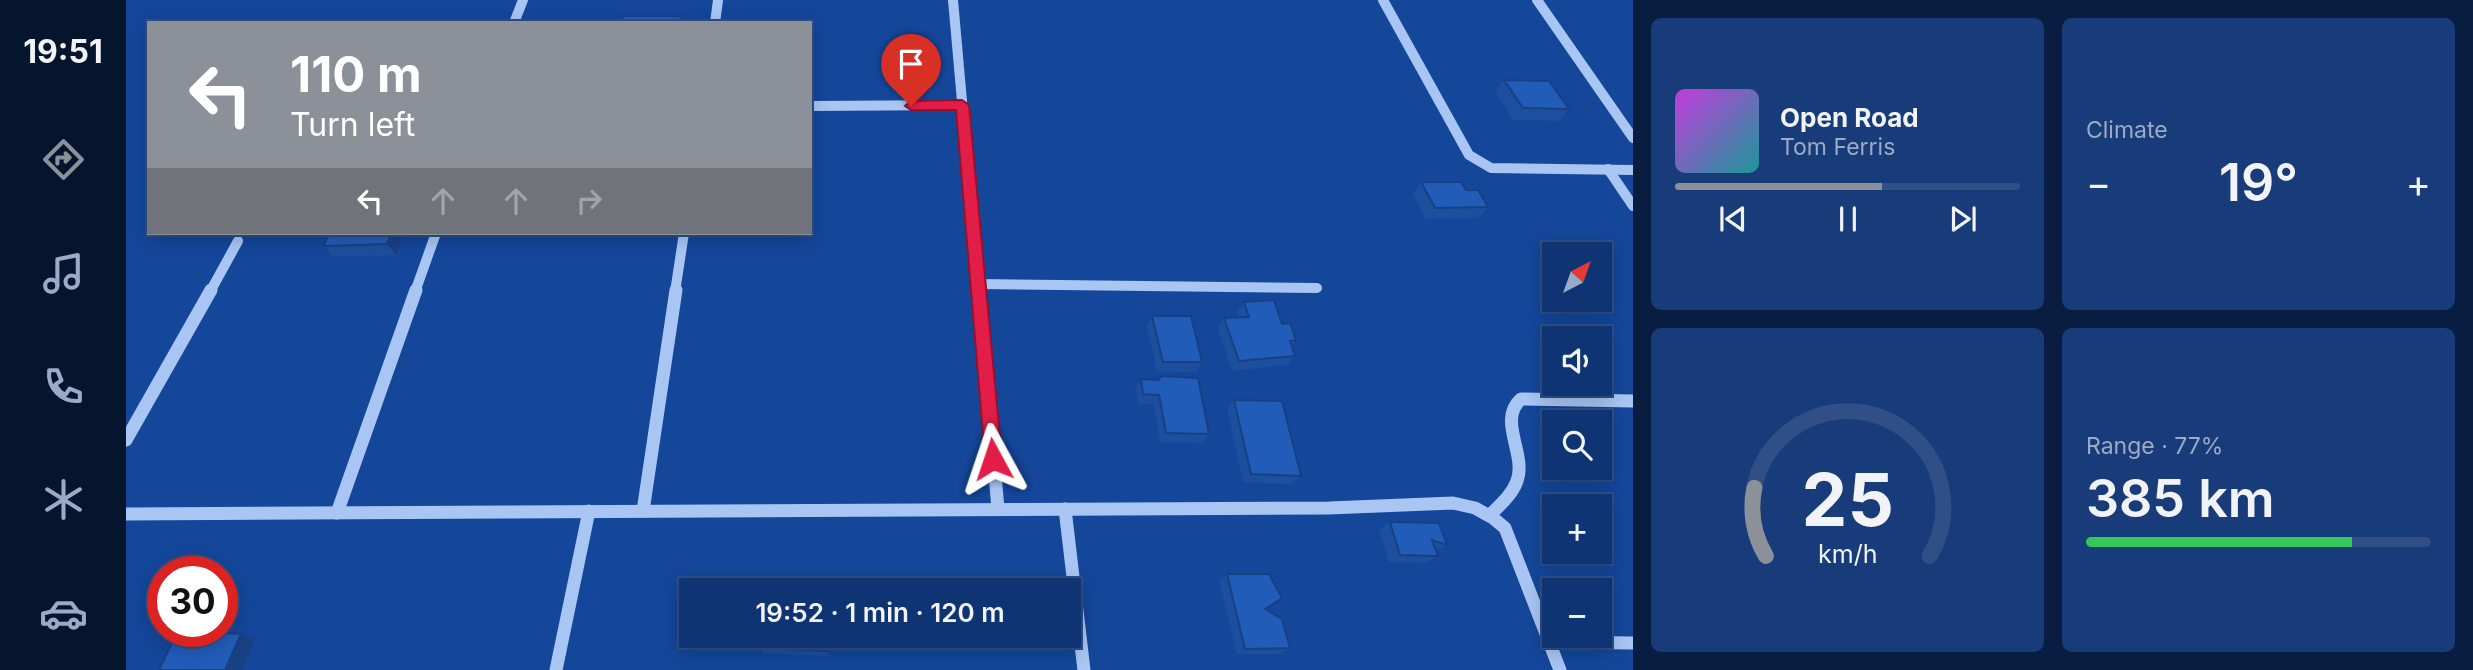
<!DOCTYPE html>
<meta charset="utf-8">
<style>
body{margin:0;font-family:Inter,sans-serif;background:#183c79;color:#f1f3f6;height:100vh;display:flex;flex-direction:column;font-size:26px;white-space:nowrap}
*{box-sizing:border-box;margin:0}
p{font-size:23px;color:#9baac5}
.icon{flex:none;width:38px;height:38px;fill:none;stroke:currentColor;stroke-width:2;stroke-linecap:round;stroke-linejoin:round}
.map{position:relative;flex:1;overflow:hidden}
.side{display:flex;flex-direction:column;gap:18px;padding:18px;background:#081d40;width:840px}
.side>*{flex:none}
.banner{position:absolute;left:21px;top:21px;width:665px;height:214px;border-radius:0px;box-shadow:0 4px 18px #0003,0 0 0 2px #2f4f86;background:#8c9099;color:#fff;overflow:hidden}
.needle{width:46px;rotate:41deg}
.tools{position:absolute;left:1416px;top:242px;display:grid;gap:14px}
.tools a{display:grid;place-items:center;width:70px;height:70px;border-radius:0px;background:#0f3474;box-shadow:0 4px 18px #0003,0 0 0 2px #2f4f86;font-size:35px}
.speed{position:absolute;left:21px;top:556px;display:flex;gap:14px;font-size:35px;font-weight:700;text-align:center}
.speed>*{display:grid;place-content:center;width:91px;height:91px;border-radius:50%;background:#0f3474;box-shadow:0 4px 18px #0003,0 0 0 2px #2f4f86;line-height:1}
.speed .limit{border:10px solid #d22;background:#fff;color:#111}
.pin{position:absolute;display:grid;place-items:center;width:60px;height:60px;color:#fff;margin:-72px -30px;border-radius:50% 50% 50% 0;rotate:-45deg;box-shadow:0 0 7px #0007}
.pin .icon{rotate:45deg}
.me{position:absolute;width:77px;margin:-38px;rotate:355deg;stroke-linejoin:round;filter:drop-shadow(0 0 5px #0008)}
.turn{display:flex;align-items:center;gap:24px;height:147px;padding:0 28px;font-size:32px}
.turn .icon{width:91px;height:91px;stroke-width:2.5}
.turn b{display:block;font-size:49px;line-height:60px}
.lanes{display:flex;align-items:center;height:66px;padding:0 28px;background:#0003;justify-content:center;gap:35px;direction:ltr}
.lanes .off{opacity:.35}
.big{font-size:52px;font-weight:600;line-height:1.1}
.side .tile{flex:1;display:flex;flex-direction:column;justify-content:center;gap:10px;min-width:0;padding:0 24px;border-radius:10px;background:#183c79}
.side .dial{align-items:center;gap:0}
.dial svg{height:182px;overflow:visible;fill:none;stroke:#2f4f86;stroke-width:7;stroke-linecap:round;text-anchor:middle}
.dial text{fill:#f1f3f6;stroke:none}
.song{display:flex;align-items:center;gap:21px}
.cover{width:84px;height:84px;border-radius:10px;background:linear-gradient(135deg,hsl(290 70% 55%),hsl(180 70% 35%))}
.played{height:7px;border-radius:4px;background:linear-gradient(90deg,#8c9099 60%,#2f4f86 60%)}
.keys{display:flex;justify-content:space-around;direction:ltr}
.heat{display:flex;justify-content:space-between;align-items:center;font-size:38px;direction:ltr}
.charge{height:10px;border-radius:5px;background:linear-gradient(90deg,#34c759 77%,#2f4f86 0)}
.side .tiles{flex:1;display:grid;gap:18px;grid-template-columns:repeat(2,1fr)}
.trip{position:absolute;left:553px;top:578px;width:402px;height:70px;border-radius:0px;background:#0f3474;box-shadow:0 4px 18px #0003,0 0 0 2px #2f4f86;font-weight:600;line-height:70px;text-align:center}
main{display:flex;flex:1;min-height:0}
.dock{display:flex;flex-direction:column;width:126px;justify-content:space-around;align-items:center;background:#06152e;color:#9baac5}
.dock .icon{width:49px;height:49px}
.dock .current{color:#8c9099}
.dock b{font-size:32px;color:#f1f3f6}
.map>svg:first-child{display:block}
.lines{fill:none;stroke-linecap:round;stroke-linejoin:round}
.minor-far1{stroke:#a8c5f3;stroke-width:10}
.minor{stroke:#a8c5f3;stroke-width:13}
.wall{fill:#1d4f9f}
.shaded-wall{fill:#184082}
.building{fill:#225cb9;stroke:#184082;stroke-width:2}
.route{fill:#e11d48;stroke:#92132f;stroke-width:2}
</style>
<main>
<nav class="dock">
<b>19:51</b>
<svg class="icon current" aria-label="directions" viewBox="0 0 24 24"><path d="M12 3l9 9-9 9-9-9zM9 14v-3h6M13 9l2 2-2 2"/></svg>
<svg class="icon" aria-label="music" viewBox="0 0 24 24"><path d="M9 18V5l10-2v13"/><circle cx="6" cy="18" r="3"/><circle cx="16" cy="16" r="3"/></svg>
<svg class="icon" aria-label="phone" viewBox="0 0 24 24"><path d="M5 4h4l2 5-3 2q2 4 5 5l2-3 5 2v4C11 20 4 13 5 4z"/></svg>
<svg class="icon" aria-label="climate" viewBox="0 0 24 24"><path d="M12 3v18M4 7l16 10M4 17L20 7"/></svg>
<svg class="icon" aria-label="car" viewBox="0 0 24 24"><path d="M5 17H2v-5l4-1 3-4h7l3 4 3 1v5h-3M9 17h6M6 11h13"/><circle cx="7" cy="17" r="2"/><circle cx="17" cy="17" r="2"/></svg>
</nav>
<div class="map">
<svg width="1507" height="670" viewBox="0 0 1507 670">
<rect width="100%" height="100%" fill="#14469a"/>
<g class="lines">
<g class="minor-far1">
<polyline points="827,0 853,292"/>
<polyline points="1257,0 1343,155 1365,168 1507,170"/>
<polyline points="1411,0 1507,138"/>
<polyline points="388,23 397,0"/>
<polyline points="589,23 592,0"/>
<polyline points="684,106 836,105"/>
<polyline points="1482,169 1507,206"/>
<polyline points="852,284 1191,288"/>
<polyline points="84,292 112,241"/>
<polyline points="289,292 310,233"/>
<polyline points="549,292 558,233"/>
</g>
<g class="minor">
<polyline points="853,290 872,509"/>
<polyline points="0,440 85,290"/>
<polyline points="939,509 958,670"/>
<polyline points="517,511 550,290"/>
<polyline points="211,513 290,290"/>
<polyline points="0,514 1203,508 1327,503 1349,508 1367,518 1379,528 1434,670"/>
<path d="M 1364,515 C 1374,505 1386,495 1391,481 C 1401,454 1371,420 1395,399 L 1507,401"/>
<polyline points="1423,642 1507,643"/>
<polyline points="430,670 463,511"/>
</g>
</g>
<g class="wall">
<polygon points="1378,80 1443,109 1433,121 1387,120 1369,91"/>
<polygon points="1295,182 1362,207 1352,218 1299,219 1287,194"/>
<polygon points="279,233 270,255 207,257 198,246"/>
<polygon points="1118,302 1156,324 1170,340 1166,346 1169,356 1161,365 1106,371 1092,328 1098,318 1113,317 1111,312"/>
<polygon points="1026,316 1076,362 1070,372 1031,372 1021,326"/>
<polygon points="1015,379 1083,434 1077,443 1034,442 1028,404 1012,404 1010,389"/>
<polygon points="1108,400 1175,476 1166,484 1117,482 1101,409"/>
<polygon points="1264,522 1321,545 1310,551 1312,556 1299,563 1263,562 1253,529"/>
<polygon points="1101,574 1139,609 1164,648 1154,654 1111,654 1093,581"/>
<polygon points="704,635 703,656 637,653 634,648"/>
</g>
<g class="shaded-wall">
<polygon points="266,233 279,233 270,255 261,244"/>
<polygon points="115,634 129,639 116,670 99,670"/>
<polygon points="702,635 704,635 703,656 701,651"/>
</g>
<g class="building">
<polygon points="497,16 555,16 554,23 495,23"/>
<polygon points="1378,80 1423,81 1443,109 1397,108"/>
<polygon points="1295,182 1335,182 1340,190 1352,190 1362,207 1309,208"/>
<polygon points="203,233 266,233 261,244 198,246"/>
<polygon points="1148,300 1156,324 1164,323 1170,340 1164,341 1169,356 1113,361 1098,318 1123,317 1118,302"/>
<polygon points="1026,316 1065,316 1076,362 1037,362"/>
<polygon points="1035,376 1072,378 1083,434 1040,433 1033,395 1017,394 1015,379 1033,380"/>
<polygon points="1108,400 1156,401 1175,476 1125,474"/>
<polygon points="1264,522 1313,523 1321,545 1306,540 1312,556 1274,555"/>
<polygon points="1101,574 1143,574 1156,598 1139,609 1156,619 1164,648 1119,649"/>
<polygon points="642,580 706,582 706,590 640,590"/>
<polygon points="51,632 78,632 115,634 99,670 33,670"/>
<polygon points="636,635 702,635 701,651 634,648"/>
</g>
<polygon class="route" points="836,100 843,105 876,459 867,467 859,459 830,110 785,110 779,106 785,101"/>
</svg>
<div class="tools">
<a><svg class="needle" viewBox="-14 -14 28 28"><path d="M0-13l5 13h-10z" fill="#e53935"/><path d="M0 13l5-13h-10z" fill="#9baac5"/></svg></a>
<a><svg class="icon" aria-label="sound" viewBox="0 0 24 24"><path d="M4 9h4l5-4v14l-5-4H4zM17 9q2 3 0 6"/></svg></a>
<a><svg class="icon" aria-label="search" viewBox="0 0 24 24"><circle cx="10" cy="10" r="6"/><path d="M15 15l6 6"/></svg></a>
<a>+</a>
<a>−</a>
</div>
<div class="speed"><div class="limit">30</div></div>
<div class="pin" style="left:785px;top:106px;background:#d93025"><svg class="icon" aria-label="arrive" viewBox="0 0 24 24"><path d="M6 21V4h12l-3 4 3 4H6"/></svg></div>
<svg class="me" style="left:867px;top:459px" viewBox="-20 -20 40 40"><path d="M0-17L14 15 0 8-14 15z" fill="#e11d48" stroke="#fff" stroke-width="4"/></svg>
<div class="trip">19:52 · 1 min · 120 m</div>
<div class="banner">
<div class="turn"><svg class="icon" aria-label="left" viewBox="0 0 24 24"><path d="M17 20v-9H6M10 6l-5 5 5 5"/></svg><div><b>110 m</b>Turn left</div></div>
<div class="lanes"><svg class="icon" aria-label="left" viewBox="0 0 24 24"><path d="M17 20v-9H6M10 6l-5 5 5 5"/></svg><svg class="icon off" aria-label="ahead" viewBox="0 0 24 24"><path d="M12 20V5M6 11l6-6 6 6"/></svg><svg class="icon off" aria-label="ahead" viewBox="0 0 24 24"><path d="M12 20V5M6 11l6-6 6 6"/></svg><svg class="icon off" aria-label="right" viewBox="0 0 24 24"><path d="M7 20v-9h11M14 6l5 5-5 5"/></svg></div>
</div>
</div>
<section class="side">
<div class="tiles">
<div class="tile">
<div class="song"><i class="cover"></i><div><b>Open Road</b><p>Tom Ferris</p></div></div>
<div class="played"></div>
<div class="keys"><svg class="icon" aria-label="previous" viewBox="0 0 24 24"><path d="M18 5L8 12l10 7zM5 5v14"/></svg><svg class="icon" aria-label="pause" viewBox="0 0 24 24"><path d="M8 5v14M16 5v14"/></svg><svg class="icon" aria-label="next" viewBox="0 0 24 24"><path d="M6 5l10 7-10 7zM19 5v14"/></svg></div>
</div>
<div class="tile"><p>Climate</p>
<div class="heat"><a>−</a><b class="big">19°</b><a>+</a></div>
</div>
<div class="tile dial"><svg viewBox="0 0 100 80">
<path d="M14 69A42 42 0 1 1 86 69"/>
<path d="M14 69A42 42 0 0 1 9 39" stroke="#8c9099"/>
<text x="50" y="56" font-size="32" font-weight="700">25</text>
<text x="50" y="72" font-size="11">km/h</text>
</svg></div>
<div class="tile"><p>Range · 77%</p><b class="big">385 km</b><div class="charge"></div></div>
</div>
</section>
</main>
